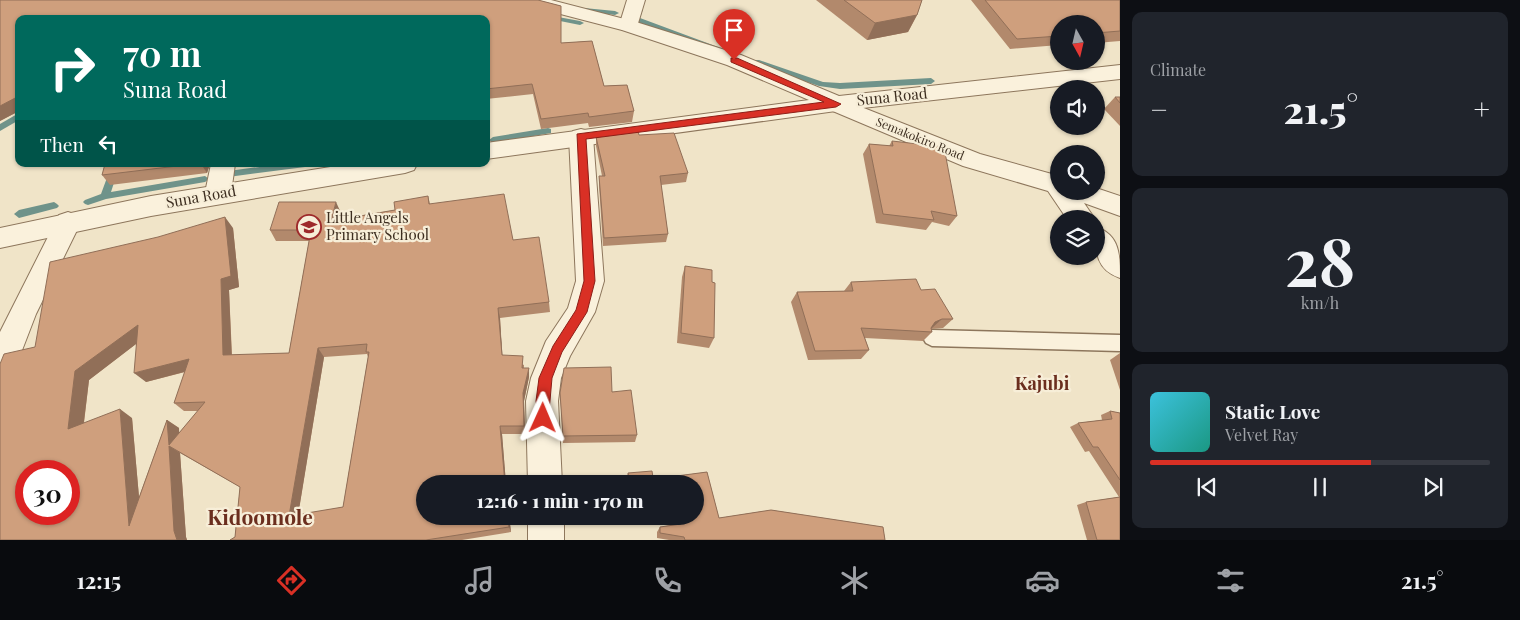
<!DOCTYPE html>
<meta charset="utf-8">
<style>
body{margin:0;font-family:"Playfair Display",serif;background:#20242c;color:#f1f3f6;height:100vh;display:flex;flex-direction:column;font-size:19px;white-space:nowrap}
*{box-sizing:border-box;margin:0}
p{font-size:16px;color:#9ea1a6}
.icon{flex:none;width:28px;height:28px;fill:none;stroke:currentColor;stroke-width:2;stroke-linecap:round;stroke-linejoin:round}
.map{position:relative;flex:1;overflow:hidden}
.panel{display:flex;flex-direction:column;gap:12px;padding:12px;background:#0d0f14;width:400px}
.panel>*{flex:none}
.banner{position:absolute;left:15px;top:15px;width:475px;height:152px;border-radius:10px;box-shadow:0 1px 4px #0004;background:#00695c;color:#fff;overflow:hidden}
.needle{width:32px;rotate:172deg}
.tools{position:absolute;left:1050px;top:15px;display:grid;gap:10px}
.tools a{display:grid;place-items:center;width:55px;height:55px;border-radius:50%;background:#171b24;box-shadow:0 1px 4px #0004;font-size:25px}
.speed{position:absolute;left:15px;top:460px;display:flex;gap:10px;font-size:25px;font-weight:700;text-align:center}
.speed>*{display:grid;place-content:center;width:65px;height:65px;border-radius:50%;background:#171b24;box-shadow:0 1px 4px #0004;line-height:1}
.speed .limit{border:8px solid #d22;background:#fff;color:#111}
.pin{position:absolute;display:grid;place-items:center;width:42px;height:42px;color:#fff;margin:-51px -21px;border-radius:50% 50% 50% 0;rotate:-45deg;box-shadow:0 0 5px #0007}
.pin .icon{rotate:45deg}
.me{position:absolute;width:55px;margin:-28px;rotate:1deg;stroke-linejoin:round;filter:drop-shadow(0 0 4px #0008)}
.turn{display:flex;align-items:center;gap:18px;height:105px;padding:0 25px;font-size:22px}
.turn .icon{width:65px;height:65px;stroke-width:2.5}
.turn b{display:block;font-size:35px;line-height:42px}
.then{display:flex;align-items:center;height:48px;padding:0 25px;background:#0003;gap:10px;font-size:19px}
.big{font-size:38px;font-weight:800;line-height:1.1}
.panel .card{flex:1;display:flex;flex-direction:column;justify-content:center;gap:8px;min-width:0;padding:0 18px;border-radius:10px;background:#20242c}
.panel .dial{align-items:center;gap:0}
.dial b{font-size:65px;line-height:1}
.song{display:flex;align-items:center;gap:15px}
.cover{width:60px;height:60px;border-radius:8px;background:linear-gradient(135deg,hsl(190 70% 55%),hsl(170 70% 35%))}
.played{height:5px;border-radius:2px;background:linear-gradient(90deg,#d93025 65%,#363941 65%)}
.keys{display:flex;justify-content:space-around;direction:ltr}
.heat{display:flex;justify-content:space-between;align-items:center;font-size:28px;direction:ltr}
.trip{position:absolute;left:416px;top:475px;width:288px;height:50px;border-radius:25px;background:#171b24;box-shadow:0 1px 4px #0004;font-weight:800;line-height:50px;text-align:center}
.dock{display:flex;height:80px;justify-content:space-around;align-items:center;background:#090b0e;color:#9ea1a6}
.dock .icon{width:35px;height:35px}
.dock .active{color:#d93025}
.dock b{font-size:22px;color:#f1f3f6}
main{display:flex;flex:1;min-height:0}
.map>svg:first-child{display:block}
.lines{fill:none;stroke-linecap:round;stroke-linejoin:round}
.stream{fill:#6f938a;fill-rule:evenodd}
.service-casing{stroke:#8d765c;stroke-width:3}
.minor-casing{stroke:#8d765c;stroke-width:2}
.tertiary-casing{stroke:#8d765c;stroke-width:2}
.service{fill:#faf1dc;fill-rule:evenodd}
.minor{fill:#faf1dc;fill-rule:evenodd}
.tertiary{fill:#faf1dc;fill-rule:evenodd}
.wall{fill:#b2896c;fill-rule:evenodd}
.shaded-wall{fill:#916f58}
.building{fill:#cf9f7d;stroke:#916f58;fill-rule:evenodd}
.route{fill:#d93025;stroke:#8d1f18}
.labels{text-anchor:middle;stroke-width:4.5;stroke-linejoin:round;paint-order:stroke}
.far-street-label{font-size:12px;fill:#3d2e20;stroke:#f7eed8}
.street-label{font-size:15px;fill:#3d2e20;stroke:#f7eed8}
.poi-label{font-size:15px;fill:#3d2e20;stroke:#f7eed8;text-anchor:start}
.quarter-label{font-size:18px;font-weight:bold;fill:#6b2e1e;stroke:#f7eed8}
.near-quarter-label{font-size:21px;font-weight:bold;fill:#6b2e1e;stroke:#f7eed8}
</style>
<main>
<div class="map">
<svg width="1120" height="540" viewBox="0 0 1120 540">
<rect width="100%" height="100%" fill="#f0e4c8"/>
<g class="lines">
<g class="stream">
<polygon points="639,7 643,9 640,18 718,47 714,49 711,49 633,21 632,19 635,9"/>
<polygon points="584,8 615,11 619,13 615,15 582,11 580,10"/>
<polygon points="547,15 580,21 584,23 580,25 550,19 547,19"/>
<polygon points="753,60 759,60 823,82 840,83 931,78 935,81 931,84 840,89 819,86 753,64"/>
<polygon points="19,113 19,120 0,131 0,124"/>
<polygon points="548,128 551,129 551,133 493,143 489,140 493,137"/>
<polygon points="112,164 120,164 111,192 205,176 209,179 205,182 106,199 88,205 85,204 83,202 85,200 101,194"/>
<polygon points="282,164 309,164 305,167 228,177 224,174 228,171"/>
<polygon points="54,202 57,204 59,206 57,208 19,218 14,214 19,210"/>
</g>
<defs>
<polygon id="service" points="932,330 1120,335 1120,351 932,346 926,343 923,338 926,333"/>
<g id="minor">
<polygon points="627,0 645,0 636,30 622,30 619,26"/>
<polygon points="836,97 980,154 1059,176 1059,191 1096,191 1096,188 1120,196 1120,216 1084,203 1095,219 1067,219 1048,191 963,166 828,109 825,104 828,99"/>
<polygon points="581,129 589,131 593,137 604,281 595,312 570,356 561,378 558,401 562,484 528,484 526,401 531,378 546,341 568,308 576,281 569,137 573,131"/>
<polygon points="211,164 235,164 231,193 227,200 218,202 209,200 205,193"/>
<polygon points="68,212 77,215 81,222 36,314 11,379 0,383 0,332 59,215"/>
<path d="M 1096,227 C 1120,235 1120,255 1120,278 C 1094,269 1096,250 1096,227 Z"/>
<rect x="528" y="516" width="36" height="24"/>
</g>
<g id="tertiary">
<polygon points="520,0 551,0 636,22 741,55 839,96 1120,65 1120,79 836,111 486,159 486,143 809,100 727,65 622,30 522,4"/>
<polygon points="349,164 417,164 414,170 405,173 151,216 0,248 0,228 151,196"/>
</g>
</defs>
<use href="#service" class="service-casing"/>
<use href="#minor" class="minor-casing"/>
<use href="#tertiary" class="tertiary-casing"/>
<use href="#service" class="service"/>
<use href="#minor" class="minor"/>
<use href="#tertiary" class="tertiary"/>
</g>
<g class="wall">
<polygon points="0,0 538,0 561,6 561,43 592,41 604,86 627,85 634,111 632,122 589,127 588,123 541,129 533,94 486,99 486,19 19,19 19,111 0,121"/>
<polygon points="816,0 922,0 917,15 908,32 867,40"/>
<polygon points="971,0 1120,0 1120,41 1096,43 1096,24 1059,24 1059,45 1010,49"/>
<polygon points="1115,97 1120,97 1120,126 1104,109"/>
<polygon points="639,135 688,173 686,182 661,185 668,234 666,242 603,246 599,185 599,176 602,176 596,146 596,137"/>
<polygon points="892,141 957,216 949,226 932,222 926,230 876,223 863,154 869,144 889,146"/>
<polygon points="105,164 210,164 207,173 110,185 102,175"/>
<path d="M 428,196 L 430,204 L 513,240 L 549,302 L 550,312 L 500,318 L 502,355 L 524,365 L 524,368 L 529,377 L 524,401 L 525,434 L 502,434 L 506,484 L 425,484 L 425,516 L 509,516 L 511,532 L 462,540 L 230,540 L 235,537 L 240,487 L 180,453 L 186,537 L 187,540 L 0,540 L 35,347 L 233,228 L 239,287 L 229,290 L 232,355 L 289,353 L 309,241 L 276,241 L 270,230 L 341,213 L 339,219 L 395,210 ZM 136,344 L 146,382 L 185,372 L 174,403 L 184,411 L 198,411 L 179,433 L 179,428 L 167,420 L 139,497 L 132,418 L 84,423 L 89,380 ZM 367,354 L 368,357 L 343,507 L 298,515 L 324,357 Z"/>
<polygon points="685,266 712,282 714,338 709,348 677,343 682,277"/>
<polygon points="851,282 921,290 953,319 943,328 931,329 932,332 923,341 865,338 869,350 861,359 808,360 791,302 797,292 844,291"/>
<polygon points="1120,353 1120,390 1110,360"/>
<polygon points="612,392 637,435 635,442 563,443 560,393"/>
<polygon points="1110,411 1120,413 1120,540 1087,540 1077,505 1086,502 1119,497 1089,451 1085,452 1070,427 1078,423 1102,420 1101,415"/>
<polygon points="707,472 719,518 771,510 883,527 885,540 669,540 657,538 657,532 660,527 676,524 674,516 695,516 695,484 666,484 669,477"/>
<polygon points="628,473 654,484 628,484 627,476"/>
</g>
<g class="shaded-wall">
<polygon points="917,15 908,32 867,40 875,23"/>
<polygon points="19,96 19,111 0,121 0,106"/>
<polygon points="201,164 210,164 207,173"/>
<polygon points="336,202 341,213 336,232 331,221"/>
<polygon points="225,217 233,228 239,287 229,290 232,364 223,355 221,279"/>
<polygon points="498,308 500,318 503,365 502,355"/>
<polygon points="942,319 932,328 925,331 935,322"/>
<polygon points="138,325 149,334 89,380 82,437 68,429 75,371"/>
<polygon points="318,348 324,357 297,522 289,516"/>
<polygon points="189,359 199,368 146,382 134,373"/>
<polygon points="529,368 529,377 524,401 525,434 524,426 523,393"/>
<polygon points="120,409 132,418 142,531 129,526"/>
<polygon points="167,420 179,428 180,452 169,445"/>
<polygon points="500,426 502,434 506,484 505,484"/>
<polygon points="169,446 180,453 186,537 187,540 177,540 174,531"/>
<polygon points="508,516 509,516 511,532 509,527"/>
</g>
<g class="building">
<polygon points="0,0 538,0 561,6 561,43 592,41 604,86 627,85 634,111 589,117 588,113 541,119 532,84 486,89 486,19 19,19 19,96 0,106"/>
<polygon points="844,0 922,0 917,15 875,23"/>
<polygon points="985,0 1120,0 1120,31 1096,33 1096,24 1059,24 1059,36 1017,39"/>
<polygon points="1115,97 1120,97 1120,103"/>
<polygon points="638,131 639,135 674,133 688,173 660,176 668,234 604,238 599,176 605,176 596,137"/>
<polygon points="892,141 944,147 957,216 931,211 934,220 883,214 869,144 893,146"/>
<polygon points="105,164 194,164 102,175"/>
<path d="M 504,194 L 513,240 L 539,237 L 549,302 L 498,308 L 502,355 L 523,356 L 522,368 L 529,368 L 523,393 L 524,426 L 500,426 L 505,484 L 425,484 L 425,516 L 508,516 L 509,527 L 426,540 L 230,540 L 235,537 L 240,487 L 169,446 L 174,531 L 177,540 L 0,540 L 0,364 L 4,354 L 35,347 L 50,262 L 158,237 L 225,217 L 231,276 L 221,279 L 223,355 L 289,353 L 311,230 L 270,230 L 279,202 L 336,202 L 331,221 L 395,210 L 394,202 L 428,196 L 429,204 ZM 138,325 L 134,373 L 189,359 L 174,403 L 205,402 L 169,445 L 167,420 L 129,526 L 120,409 L 68,429 L 75,371 ZM 367,344 L 366,352 L 369,352 L 343,507 L 289,516 L 318,348 ZM 26,471 L 69,471 L 69,514 L 26,514 Z"/>
<polygon points="685,266 712,270 712,282 715,283 714,338 681,333"/>
<polygon points="916,279 921,290 935,289 953,319 942,319 935,322 931,328 932,332 861,328 869,350 815,351 797,292 853,291 851,282"/>
<polygon points="611,367 612,392 631,390 637,435 563,436 560,393 564,368"/>
<polygon points="1110,411 1120,413 1120,480 1098,447 1093,447 1078,423 1112,419"/>
<polygon points="652,471 654,484 630,484 628,473"/>
<polygon points="707,472 719,518 771,510 883,527 885,540 685,540 684,537 660,533 660,527 681,524 679,516 695,516 695,484 671,484 669,477"/>
<polygon points="1120,497 1120,540 1097,540 1086,502"/>
</g>
<polygon class="route" points="731,58 737,58 841,104 836,107 586,139 595,281 587,312 562,352 552,378 548,423 543,424 539,423 536,401 539,378 553,346 576,310 584,281 577,134 824,102 731,62"/>
<defs>
<symbol id="school-ring" viewBox="-11 -11 22 22"><circle r="9.5" fill="#f7eed8" stroke="#9e2a2b" stroke-width="1.5"/><path d="M0-5L7-2L0 1L-7-2ZM-4 1L0 2.5L4 1V4Q0 6-4 4Z" fill="#9e2a2b"/></symbol>
</defs>
<g fill-rule="evenodd">
<use href="#school-ring" x="295" y="213" width="28" height="28"/>
</g>
<g class="labels">
<g class="far-street-label">
<text transform="translate(920 139) rotate(22)" y="4">Semakokiro Road</text>
</g>
<g class="street-label">
<text transform="translate(892 97) rotate(-6)" y="5">Suna Road</text>
<text transform="translate(201 197) rotate(-10)" y="5">Suna Road</text>
</g>
<g class="poi-label">
<text x="326" y="223">Little Angels<tspan x="326" dy="17">Primary School</tspan></text>
</g>
<g class="quarter-label">
<text x="1042" y="390">Kajubi</text>
</g>
<g class="near-quarter-label">
<text x="260" y="525">Kidoomole</text>
</g>
</g>
</svg>
<div class="tools">
<a><svg class="needle" viewBox="-14 -14 28 28"><path d="M0-13l5 13h-10z" fill="#e53935"/><path d="M0 13l5-13h-10z" fill="#9ea1a6"/></svg></a>
<a><svg class="icon" aria-label="sound" viewBox="0 0 24 24"><path d="M4 9h4l5-4v14l-5-4H4zM17 9q2 3 0 6"/></svg></a>
<a><svg class="icon" aria-label="search" viewBox="0 0 24 24"><circle cx="10" cy="10" r="6"/><path d="M15 15l6 6"/></svg></a>
<a><svg class="icon" aria-label="layers" viewBox="0 0 24 24"><path d="M12 4l9 5-9 5-9-5zM3 14l9 5 9-5"/></svg></a>
</div>
<div class="speed"><div class="limit">30</div></div>
<div class="pin" style="left:734px;top:60px;background:#d93025"><svg class="icon" aria-label="arrive" viewBox="0 0 24 24"><path d="M6 21V4h12l-3 4 3 4H6"/></svg></div>
<svg class="me" style="left:543px;top:418px" viewBox="-20 -20 40 40"><path d="M0-17L14 15 0 8-14 15z" fill="#d93025" stroke="#fff" stroke-width="4"/></svg>
<div class="trip">12:16 · 1 min · 170 m</div>
<div class="banner">
<div class="turn"><svg class="icon" aria-label="right" viewBox="0 0 24 24"><path d="M7 20v-9h11M14 6l5 5-5 5"/></svg><div><b>70 m</b>Suna Road</div></div>
<div class="then">Then<svg class="icon" aria-label="left" viewBox="0 0 24 24"><path d="M17 20v-9H6M10 6l-5 5 5 5"/></svg></div>
</div>
</div>
<section class="panel">
<div class="card"><p>Climate</p>
<div class="heat"><a>−</a><b class="big">21.5°</b><a>+</a></div>
</div>
<div class="card dial"><b>28</b><p>km/h</p></div>
<div class="card">
<div class="song"><i class="cover"></i><div><b>Static Love</b><p>Velvet Ray</p></div></div>
<div class="played"></div>
<div class="keys"><svg class="icon" aria-label="previous" viewBox="0 0 24 24"><path d="M18 5L8 12l10 7zM5 5v14"/></svg><svg class="icon" aria-label="pause" viewBox="0 0 24 24"><path d="M8 5v14M16 5v14"/></svg><svg class="icon" aria-label="next" viewBox="0 0 24 24"><path d="M6 5l10 7-10 7zM19 5v14"/></svg></div>
</div>
</section>
</main>
<nav class="dock">
<b>12:15</b>
<svg class="icon active" aria-label="directions" viewBox="0 0 24 24"><path d="M12 3l9 9-9 9-9-9zM9 14v-3h6M13 9l2 2-2 2"/></svg>
<svg class="icon" aria-label="music" viewBox="0 0 24 24"><path d="M9 18V5l10-2v13"/><circle cx="6" cy="18" r="3"/><circle cx="16" cy="16" r="3"/></svg>
<svg class="icon" aria-label="phone" viewBox="0 0 24 24"><path d="M5 4h4l2 5-3 2q2 4 5 5l2-3 5 2v4C11 20 4 13 5 4z"/></svg>
<svg class="icon" aria-label="climate" viewBox="0 0 24 24"><path d="M12 3v18M4 7l16 10M4 17L20 7"/></svg>
<svg class="icon" aria-label="car" viewBox="0 0 24 24"><path d="M5 17H2v-5l4-1 3-4h7l3 4 3 1v5h-3M9 17h6M6 11h13"/><circle cx="7" cy="17" r="2"/><circle cx="17" cy="17" r="2"/></svg>
<svg class="icon" aria-label="filters" viewBox="0 0 24 24"><path d="M4 7h16M4 17h16"/><circle cx="9" cy="7" r="2"/><circle cx="15" cy="17" r="2"/></svg>
<b>21.5°</b>
</nav>
